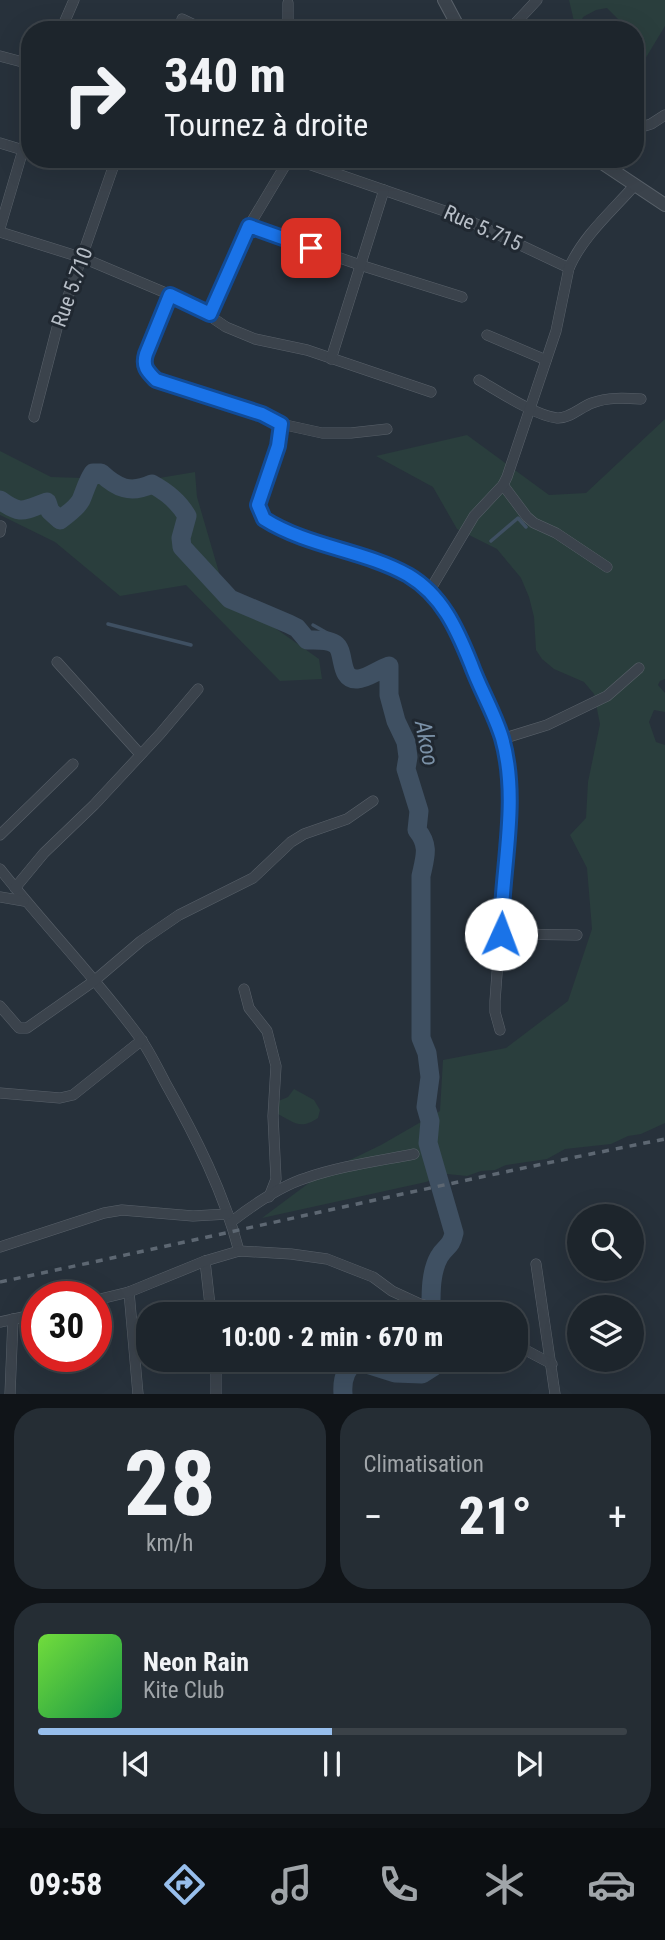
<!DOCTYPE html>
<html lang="fr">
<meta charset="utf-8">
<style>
body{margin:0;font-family:"Roboto Condensed",sans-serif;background:#252d34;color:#f1f3f6;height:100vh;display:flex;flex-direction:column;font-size:26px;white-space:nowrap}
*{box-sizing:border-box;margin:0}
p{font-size:23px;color:#a0a5a9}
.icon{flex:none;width:38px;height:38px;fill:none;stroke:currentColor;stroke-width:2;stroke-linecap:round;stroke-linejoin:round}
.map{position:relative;height:1394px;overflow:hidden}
.panel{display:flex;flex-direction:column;gap:14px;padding:14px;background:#101418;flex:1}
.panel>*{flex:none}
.guide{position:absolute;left:21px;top:21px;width:623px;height:147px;border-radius:28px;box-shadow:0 7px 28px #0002,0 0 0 2px #3b4248;background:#1d252c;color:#f1f3f6;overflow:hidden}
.buttons{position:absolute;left:567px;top:1204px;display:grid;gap:14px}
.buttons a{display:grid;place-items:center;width:77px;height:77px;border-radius:50%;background:#1d252c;box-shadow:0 7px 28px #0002,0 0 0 2px #3b4248;font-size:35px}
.speed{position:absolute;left:21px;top:1281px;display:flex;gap:14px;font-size:35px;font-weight:700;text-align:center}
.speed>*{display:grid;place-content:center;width:91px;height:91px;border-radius:50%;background:#1d252c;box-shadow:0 7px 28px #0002,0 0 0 2px #3b4248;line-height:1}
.speed .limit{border:10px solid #d22;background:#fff;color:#111}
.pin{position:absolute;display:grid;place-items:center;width:60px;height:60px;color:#fff;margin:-30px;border-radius:14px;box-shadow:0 4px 10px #0006}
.me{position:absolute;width:77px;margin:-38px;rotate:2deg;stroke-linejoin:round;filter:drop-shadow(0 0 5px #0008)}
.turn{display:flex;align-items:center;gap:24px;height:147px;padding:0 28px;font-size:32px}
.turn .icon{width:91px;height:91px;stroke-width:2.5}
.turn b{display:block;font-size:49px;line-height:60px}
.big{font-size:52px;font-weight:800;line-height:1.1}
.panel .card{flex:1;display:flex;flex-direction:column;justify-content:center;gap:10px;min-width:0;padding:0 24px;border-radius:28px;background:#252d34}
.panel .dial{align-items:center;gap:0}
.dial b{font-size:91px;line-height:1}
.song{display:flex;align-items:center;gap:21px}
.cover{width:84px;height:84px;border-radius:10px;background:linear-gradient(135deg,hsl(100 70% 55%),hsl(140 70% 35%))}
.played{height:7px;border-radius:4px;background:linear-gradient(90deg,#97beec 50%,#3b4248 50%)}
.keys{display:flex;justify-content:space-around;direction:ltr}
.heat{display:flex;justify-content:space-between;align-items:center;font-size:38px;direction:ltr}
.panel .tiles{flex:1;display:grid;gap:14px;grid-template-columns:1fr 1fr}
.card:last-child{grid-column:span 2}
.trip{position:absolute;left:136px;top:1302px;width:392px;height:70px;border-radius:28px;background:#1d252c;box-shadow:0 7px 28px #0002,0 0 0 2px #3b4248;font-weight:800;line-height:70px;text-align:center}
.tabs{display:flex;height:112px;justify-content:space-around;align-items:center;background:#0c0f12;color:#a0a5a9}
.tabs .icon{width:49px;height:49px}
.tabs .current{color:#97beec}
.tabs b{font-size:32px;color:#f1f3f6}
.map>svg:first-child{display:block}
.green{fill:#2a3e3d}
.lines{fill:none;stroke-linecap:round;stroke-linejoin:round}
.stream{stroke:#3f5062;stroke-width:3.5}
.river{stroke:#3f5062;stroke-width:19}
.minor-casing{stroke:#59616a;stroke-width:11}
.tertiary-casing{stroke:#59616a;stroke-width:14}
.minor{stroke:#3b434c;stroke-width:10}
.tertiary{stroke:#3b434c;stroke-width:12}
.rail{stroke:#5d6772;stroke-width:3.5;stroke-dasharray:7 7;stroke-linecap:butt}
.route-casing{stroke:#114b97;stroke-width:18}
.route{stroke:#1a73e8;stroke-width:12}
.labels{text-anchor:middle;stroke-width:6;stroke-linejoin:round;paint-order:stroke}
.street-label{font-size:21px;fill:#b7bec7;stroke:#202831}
.water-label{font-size:23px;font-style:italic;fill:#7b91a7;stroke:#202831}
</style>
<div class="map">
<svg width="665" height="1394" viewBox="0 0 665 1394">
<rect width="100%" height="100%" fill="#27313b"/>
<g class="green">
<path d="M 569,0 L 665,0 L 665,26 L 636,74 C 644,58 649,49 635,35 L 635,30 L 629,30 L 607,8 L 596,10 L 583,17 L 580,25 L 582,30 L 576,30 Z"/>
<polygon points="665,419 665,679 660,681 658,685 665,693 665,712 654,710 649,722 656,742 665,745 665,1123 641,1134 628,1136 611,1144 565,1149 547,1159 506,1165 495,1170 481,1171 467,1176 447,1174 426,1182 262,1218 321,1174 381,1145 440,1111 443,1060 506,1048 568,1001 592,929 587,868 570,835 586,818 588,782 600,724 594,694 584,682 554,669 542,659 536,650 534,617 529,597 521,578 497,549 457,529 433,487 376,456 467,435 549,495 586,493"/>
<polygon points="0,451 51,477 147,480 195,472 197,497 225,593 319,659 322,679 280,681 186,585 120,596 55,542 0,515"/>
<path d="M 294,1089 L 314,1100 L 320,1110 L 318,1118 C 299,1131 293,1121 274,1112 L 276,1102 L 288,1097 Z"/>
</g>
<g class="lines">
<g class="stream">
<polyline points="491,541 518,518 526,527"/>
<polyline points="108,624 191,645"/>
<polyline points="313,625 336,638 335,643"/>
</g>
<g class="river">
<path d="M 0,500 C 22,516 24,510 47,502 L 50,511 L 60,520 C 67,514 76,509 81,500 C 85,491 87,482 93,473 L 101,473 C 117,488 130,494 152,484 C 165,491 179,502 187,516 L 181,538 L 182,547 L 230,599 L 289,624 L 297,628 L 307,640 C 316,640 328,639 335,644 C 346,651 338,681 358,679 C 366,679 380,669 389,666 L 389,695 L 396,721 L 406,742 L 408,757 L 406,769 L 419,811 L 417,830 C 430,846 425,857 421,876 L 421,1038 L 427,1053 L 430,1077 L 426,1107 L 430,1121 L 428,1143 L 454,1233 C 451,1248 445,1246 439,1257 C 430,1273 431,1296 431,1314"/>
<path d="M 343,1394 C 342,1381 345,1368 357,1361 L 395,1373 L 422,1374 L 433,1367 L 432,1360"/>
</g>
<defs>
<g id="minor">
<polyline points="288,3 288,30"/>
<polyline points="182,19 205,30"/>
<polyline points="61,30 74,0"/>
<polyline points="509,30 537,0"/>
<polyline points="0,56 30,64"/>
<polyline points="635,129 651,124 665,115"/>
<polyline points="0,143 23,150 30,127"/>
<path d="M 294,159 L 459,216 L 569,268 C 583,236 611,212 634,186"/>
<polyline points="249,226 360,265 462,297"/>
<polyline points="0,228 23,150"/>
<polyline points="0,232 83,258 192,304 226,327 255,339 307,350 431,392"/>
<path d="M 170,295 L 144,362 L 148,373 L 156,380 L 262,414 L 281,424 L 278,446 L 258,505 L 264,519 C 308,548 363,549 408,575 C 449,600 461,643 479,685 C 486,703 497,720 502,738 C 509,765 509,796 508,823 L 495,1001 L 495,1012 L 500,1030"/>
<polyline points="210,314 249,226 289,159"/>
<polyline points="487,335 546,360"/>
<polyline points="331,359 384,190"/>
<path d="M 479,380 C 498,391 536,416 557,418 C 569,419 581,407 592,403 C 608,397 625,398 641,399"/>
<polyline points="34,417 57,328 116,159"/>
<polyline points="281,424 322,433 351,433 387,429"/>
<polyline points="503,485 527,517 534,523 556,533 607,567"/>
<polyline points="0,532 1,526"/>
<polyline points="430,590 474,516 503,485 507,477 556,331 569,268"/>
<polyline points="57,662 140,754"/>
<polyline points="502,739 547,725 607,696 639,668"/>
<polyline points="0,835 73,764"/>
<path d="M 0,869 C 45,926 97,979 140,1038 C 150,1052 158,1069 166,1084 C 196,1137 224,1193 239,1251"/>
<polyline points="15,888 44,853 94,805 160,734 198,689"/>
<polyline points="0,897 24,901"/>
<polyline points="501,934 577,935"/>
<polyline points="244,989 249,1008 267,1031 276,1066 273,1116 276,1179 269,1197"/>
<polyline points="0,1006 19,1028 27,1028 94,981 141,941 179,915 253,878 291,842 304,834 347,819 373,801"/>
<polyline points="0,1093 60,1098 73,1095 142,1040"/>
<path d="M 231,1222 C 253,1205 280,1186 306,1178 C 341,1166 378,1161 414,1154"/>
<polyline points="0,1247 104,1213 122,1210 193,1216 228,1214"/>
<polyline points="205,1261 211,1314"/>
<polyline points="536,1264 555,1394"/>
<polyline points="129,1292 138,1394"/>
<polyline points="96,1300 129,1292 205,1261 239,1251 291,1254 327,1259 373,1277 392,1291 420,1304 460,1314"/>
<polyline points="0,1322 37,1314"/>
<polyline points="516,1345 552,1364"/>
<polyline points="216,1360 216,1394"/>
<polyline points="10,1394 13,1319"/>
</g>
<g id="tertiary">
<polyline points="444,0 460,30"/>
<polyline points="596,159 665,205"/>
</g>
</defs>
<use href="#minor" class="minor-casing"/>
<use href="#tertiary" class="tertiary-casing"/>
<use href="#minor" class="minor"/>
<use href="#tertiary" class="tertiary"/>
<path class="rail" d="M 0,1282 C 222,1235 443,1183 665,1139"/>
</g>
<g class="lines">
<defs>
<path id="route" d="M 311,248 L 249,226 L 210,314 L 170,295 L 146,354 C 142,367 148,372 156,380 L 262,414 L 281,424 L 278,446 L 258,505 L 264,519 C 308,547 363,550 408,575 C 442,595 457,629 471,664 C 480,689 494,712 502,738 C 520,801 501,870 501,934"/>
</defs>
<use href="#route" class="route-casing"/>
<use href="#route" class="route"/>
</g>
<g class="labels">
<g class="street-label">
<text transform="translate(483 228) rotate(24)" y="7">Rue 5.715</text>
<text transform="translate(72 287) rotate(-70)" y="7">Rue 5.710</text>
</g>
<g class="water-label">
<text transform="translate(427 743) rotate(79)" y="8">Akoo</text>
</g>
</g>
</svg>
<div class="buttons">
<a><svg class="icon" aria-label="search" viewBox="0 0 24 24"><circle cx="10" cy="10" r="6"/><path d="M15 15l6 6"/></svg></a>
<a><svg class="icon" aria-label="layers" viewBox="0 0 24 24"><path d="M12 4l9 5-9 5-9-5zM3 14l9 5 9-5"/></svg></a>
</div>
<div class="speed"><div class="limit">30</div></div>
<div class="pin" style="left:311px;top:248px;background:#d93025"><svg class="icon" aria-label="arrive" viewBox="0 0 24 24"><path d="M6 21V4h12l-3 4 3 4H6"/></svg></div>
<svg class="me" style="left:501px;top:934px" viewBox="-20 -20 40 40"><circle r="19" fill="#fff"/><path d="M0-13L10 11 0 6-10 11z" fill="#1a73e8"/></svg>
<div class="trip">10:00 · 2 min · 670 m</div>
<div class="guide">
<div class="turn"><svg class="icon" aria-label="right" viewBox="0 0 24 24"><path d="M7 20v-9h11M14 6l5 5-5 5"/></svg><div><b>340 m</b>Tournez à droite</div></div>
</div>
</div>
<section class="panel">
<div class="tiles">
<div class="card dial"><b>28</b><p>km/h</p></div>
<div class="card"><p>Climatisation</p>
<div class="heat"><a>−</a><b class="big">21°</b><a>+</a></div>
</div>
<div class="card">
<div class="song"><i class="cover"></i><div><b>Neon Rain</b><p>Kite Club</p></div></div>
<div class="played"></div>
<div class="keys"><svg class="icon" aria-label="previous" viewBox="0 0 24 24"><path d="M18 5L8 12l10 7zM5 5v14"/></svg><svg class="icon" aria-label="pause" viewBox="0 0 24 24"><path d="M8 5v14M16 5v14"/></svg><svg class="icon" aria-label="next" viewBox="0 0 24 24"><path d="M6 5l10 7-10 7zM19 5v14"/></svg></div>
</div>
</div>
</section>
<nav class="tabs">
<b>09:58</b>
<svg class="icon current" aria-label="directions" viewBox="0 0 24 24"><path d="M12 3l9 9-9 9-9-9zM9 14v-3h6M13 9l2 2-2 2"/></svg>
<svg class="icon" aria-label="music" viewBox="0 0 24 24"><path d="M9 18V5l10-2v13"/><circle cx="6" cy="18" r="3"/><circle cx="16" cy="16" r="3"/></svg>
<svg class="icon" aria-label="phone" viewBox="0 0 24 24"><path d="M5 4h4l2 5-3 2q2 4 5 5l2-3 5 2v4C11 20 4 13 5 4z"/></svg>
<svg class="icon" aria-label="climate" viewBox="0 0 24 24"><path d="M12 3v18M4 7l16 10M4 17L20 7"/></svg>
<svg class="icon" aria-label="car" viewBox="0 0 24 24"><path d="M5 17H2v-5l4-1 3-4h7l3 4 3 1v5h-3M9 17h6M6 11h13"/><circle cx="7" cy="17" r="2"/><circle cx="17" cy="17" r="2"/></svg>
</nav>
